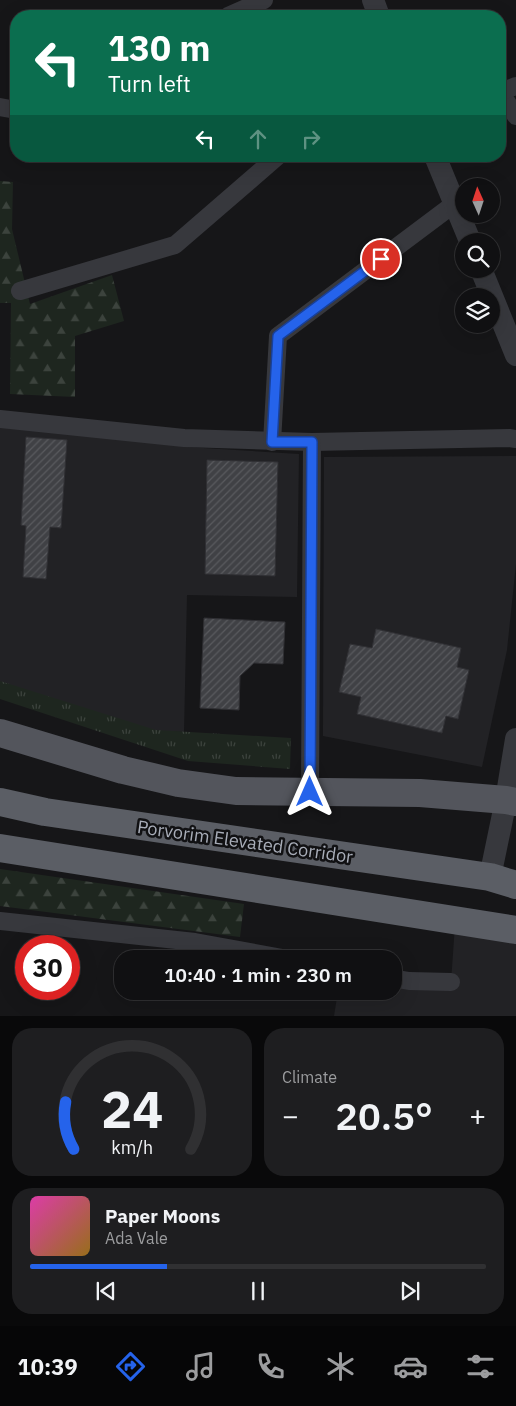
<!DOCTYPE html>
<meta charset="utf-8">
<style>
body{margin:0;font-family:"IBM Plex Sans",sans-serif;background:#1e1e20;color:#f1f3f6;height:100vh;display:flex;flex-direction:column;font-size:19px;white-space:nowrap}
*{box-sizing:border-box;margin:0}
p{font-size:16px;color:#9c9d9f}
.icon{flex:none;width:28px;height:28px;fill:none;stroke:currentColor;stroke-width:2;stroke-linecap:round;stroke-linejoin:round}
.map{position:relative;height:1016px;overflow:hidden}
.panel{display:flex;flex-direction:column;gap:12px;padding:12px;background:#09090a;flex:1}
.panel>*{flex:none}
.hud{position:absolute;left:10px;top:10px;width:496px;height:152px;border-radius:20px;box-shadow:0 5px 20px #0002,0 0 0 1px #303032;background:#0b6e4f;color:#fff;overflow:hidden}
.needle{width:32px;rotate:357deg}
.fabs{position:absolute;left:455px;top:178px;display:grid;gap:10px}
.fabs a{display:grid;place-items:center;width:45px;height:45px;border-radius:50%;background:#101012;box-shadow:0 5px 20px #0002,0 0 0 1px #303032;font-size:25px}
.speed{position:absolute;left:15px;top:935px;display:flex;gap:10px;font-size:25px;font-weight:700;text-align:center}
.speed>*{display:grid;place-content:center;width:65px;height:65px;border-radius:50%;background:#101012;box-shadow:0 5px 20px #0002,0 0 0 1px #303032;line-height:1}
.speed .limit{border:8px solid #d22;background:#fff;color:#111}
.pin{position:absolute;display:grid;place-items:center;width:42px;height:42px;color:#fff;margin:-21px;border:2px solid #fff;border-radius:50%;box-shadow:0 1px 5px #0007}
.me{position:absolute;width:55px;margin:-28px;rotate:0deg;stroke-linejoin:round;filter:drop-shadow(0 0 4px #0008)}
.turn{display:flex;align-items:center;gap:18px;height:105px;padding:0 15px;font-size:22px}
.turn .icon{width:65px;height:65px;stroke-width:2.5}
.turn b{display:block;font-size:35px;line-height:42px}
.lanes{display:flex;align-items:center;height:48px;padding:0 15px;background:#0003;justify-content:center;gap:25px;direction:ltr}
.lanes .off{opacity:.35}
.big{font-size:38px;font-weight:600;line-height:1.1}
.panel .widget{flex:1;display:flex;flex-direction:column;justify-content:center;gap:8px;min-width:0;padding:0 18px;border-radius:20px;background:#1e1e20}
.panel .dial{align-items:center;gap:0}
.dial svg{height:130px;overflow:visible;fill:none;stroke:#303032;stroke-width:7;stroke-linecap:round;text-anchor:middle}
.dial text{fill:#f1f3f6;stroke:none}
.song{display:flex;align-items:center;gap:15px}
.cover{width:60px;height:60px;border-radius:8px;background:linear-gradient(135deg,hsl(320 70% 55%),hsl(40 70% 35%))}
.played{height:5px;border-radius:2px;background:linear-gradient(90deg,#2563eb 30%,#303032 30%)}
.keys{display:flex;justify-content:space-around;direction:ltr}
.heat{display:flex;justify-content:space-between;align-items:center;font-size:28px;direction:ltr}
.panel .tiles{flex:1;display:grid;gap:12px;grid-template-columns:1fr 1fr}
.widget:last-child{grid-column:span 2}
.trip{position:absolute;left:114px;top:950px;width:288px;height:50px;border-radius:20px;background:#101012;box-shadow:0 5px 20px #0002,0 0 0 1px #303032;font-weight:600;line-height:50px;text-align:center}
.menu{display:flex;height:80px;justify-content:space-around;align-items:center;background:#060607;color:#9c9d9f}
.menu .icon{width:35px;height:35px}
.menu .active{color:#2563eb}
.menu b{font-size:22px;color:#f1f3f6}
.map>svg:first-child{display:block}
.built{fill:#222225}
.forest{fill:url(#forest-firs)}
.park{fill:url(#park-tufts)}
.building{fill:url(#building-hatch);stroke:#303034}
.lines{fill:none;stroke-linecap:round;stroke-linejoin:round}
.minor{stroke:#37383d;stroke-width:18}
.tertiary{stroke:#37383d;stroke-width:22}
.primary{stroke:#53555c;stroke-width:28}
.trunk{stroke:#5b5e65;stroke-width:28}
.route-casing{stroke:#184099;stroke-width:12}
.route{stroke:#2563eb;stroke-width:9}
.labels{text-anchor:middle;stroke-width:5;stroke-linejoin:round;paint-order:stroke}
.street-label{font-size:18px;fill:#a8adb8;stroke:#111113}
</style>
<div class="map">
<svg width="516" height="1016" viewBox="0 0 516 1016">
<defs>
<pattern id="forest-firs" width="22" height="20" patternUnits="userSpaceOnUse" patternTransform="scale(1.25)"><rect width="22" height="20" fill="#1e261f"/><path d="M5 1l3.5 6h-7zM16 11l3.5 6h-7z" fill="#3c433d"/></pattern>
<pattern id="park-tufts" width="24" height="20" patternUnits="userSpaceOnUse" patternTransform="scale(1.25)"><rect width="24" height="20" fill="#1e261f"/><path d="M3 7l-1-3M5 7V3M7 7l1-3M15 17l-1-3M17 17v-4M19 17l1-3" fill="none" stroke="#3c433d"/></pattern>
<pattern id="building-hatch" width="6" height="6" patternUnits="userSpaceOnUse" patternTransform="scale(1.25)"><rect width="6" height="6" fill="#404145"/><path d="M-1 1l2-2M0 6l6-6M5 7l2-2" fill="none" stroke="#595a5e"/></pattern>
</defs>
<rect width="100%" height="100%" fill="#161618"/>
<g class="built">
<polygon points="0,425 188,447 299,454 297,597 187,595 184,732 155,731 0,682"/>
<polygon points="516,456 516,564 507,650 482,767 323,736 324,457"/>
<polygon points="455,925 516,941 516,1016 334,1016 338,991 392,991 393,984 451,982"/>
</g>
<g class="forest">
<polygon points="0,181 13,182 12,229 30,304 112,275 124,321 75,336 75,397 10,394 11,303 0,303"/>
<polygon points="0,869 244,904 240,937 0,906"/>
</g>
<polygon class="park" points="0,681 156,730 291,738 290,769 188,761 0,699"/>
<g class="building">
<polygon points="26,437 67,440 61,528 50,527 46,579 23,577 26,526 21,525"/>
<polygon points="207,460 278,462 275,576 205,574"/>
<polygon points="204,618 285,622 283,664 254,663 240,676 239,710 200,708"/>
<polygon points="376,629 461,648 457,667 469,670 458,719 446,716 442,733 357,714 361,697 339,692 350,644 372,648"/>
</g>
<g class="lines">
<g class="minor">
<polyline points="228,16 264,0"/>
<polyline points="500,92 516,116"/>
<polyline points="500,92 516,86"/>
<polyline points="0,107 16,110"/>
<polyline points="20,291 175,245 278,156"/>
<polyline points="0,419 184,438 312,442 509,438 516,439"/>
<polyline points="272,442 278,336 454,204"/>
<polyline points="310,792 312,442"/>
<polyline points="0,921 195,942 288,959"/>
<polyline points="392,978 409,981 451,982"/>
</g>
<g class="tertiary">
<polyline points="373,0 379,16"/>
<polyline points="435,156 470,241"/>
<polyline points="481,269 516,355"/>
<polyline points="490,877 506,800 516,739"/>
</g>
<polyline class="primary" points="0,733 123,770 178,783 236,791 420,793 506,800 516,802"/>
<g class="trunk">
<polyline points="0,802 45,812 490,877 516,885"/>
<polyline points="0,848 516,930"/>
</g>
</g>
<g class="lines">
<defs>
<polyline id="route" points="310,792 312,442 272,442 278,336 381,259"/>
</defs>
<use href="#route" class="route-casing"/>
<use href="#route" class="route"/>
</g>
<g class="labels">
<g class="street-label">
<text transform="translate(245 842) rotate(8)" y="6">Porvorim Elevated Corridor</text>
</g>
</g>
</svg>
<div class="fabs">
<a><svg class="needle" viewBox="-14 -14 28 28"><path d="M0-13l5 13h-10z" fill="#e53935"/><path d="M0 13l5-13h-10z" fill="#9c9d9f"/></svg></a>
<a><svg class="icon" aria-label="search" viewBox="0 0 24 24"><circle cx="10" cy="10" r="6"/><path d="M15 15l6 6"/></svg></a>
<a><svg class="icon" aria-label="layers" viewBox="0 0 24 24"><path d="M12 4l9 5-9 5-9-5zM3 14l9 5 9-5"/></svg></a>
</div>
<div class="speed"><div class="limit">30</div></div>
<div class="pin" style="left:381px;top:259px;background:#d93025"><svg class="icon" aria-label="arrive" viewBox="0 0 24 24"><path d="M6 21V4h12l-3 4 3 4H6"/></svg></div>
<svg class="me" style="left:310px;top:792px" viewBox="-20 -20 40 40"><path d="M0-17L14 15 0 8-14 15z" fill="#2563eb" stroke="#fff" stroke-width="4"/></svg>
<div class="trip">10:40 · 1 min · 230 m</div>
<div class="hud">
<div class="turn"><svg class="icon" aria-label="left" viewBox="0 0 24 24"><path d="M17 20v-9H6M10 6l-5 5 5 5"/></svg><div><b>130 m</b>Turn left</div></div>
<div class="lanes"><svg class="icon" aria-label="left" viewBox="0 0 24 24"><path d="M17 20v-9H6M10 6l-5 5 5 5"/></svg><svg class="icon off" aria-label="ahead" viewBox="0 0 24 24"><path d="M12 20V5M6 11l6-6 6 6"/></svg><svg class="icon off" aria-label="right" viewBox="0 0 24 24"><path d="M7 20v-9h11M14 6l5 5-5 5"/></svg></div>
</div>
</div>
<section class="panel">
<div class="tiles">
<div class="widget dial"><svg viewBox="0 0 100 80">
<path d="M14 69A42 42 0 1 1 86 69"/>
<path d="M14 69A42 42 0 0 1 9 40" stroke="#2563eb"/>
<text x="50" y="56" font-size="32" font-weight="700">24</text>
<text x="50" y="72" font-size="11">km/h</text>
</svg></div>
<div class="widget"><p>Climate</p>
<div class="heat"><a>−</a><b class="big">20.5°</b><a>+</a></div>
</div>
<div class="widget">
<div class="song"><i class="cover"></i><div><b>Paper Moons</b><p>Ada Vale</p></div></div>
<div class="played"></div>
<div class="keys"><svg class="icon" aria-label="previous" viewBox="0 0 24 24"><path d="M18 5L8 12l10 7zM5 5v14"/></svg><svg class="icon" aria-label="pause" viewBox="0 0 24 24"><path d="M8 5v14M16 5v14"/></svg><svg class="icon" aria-label="next" viewBox="0 0 24 24"><path d="M6 5l10 7-10 7zM19 5v14"/></svg></div>
</div>
</div>
</section>
<nav class="menu">
<b>10:39</b>
<svg class="icon active" aria-label="directions" viewBox="0 0 24 24"><path d="M12 3l9 9-9 9-9-9zM9 14v-3h6M13 9l2 2-2 2"/></svg>
<svg class="icon" aria-label="music" viewBox="0 0 24 24"><path d="M9 18V5l10-2v13"/><circle cx="6" cy="18" r="3"/><circle cx="16" cy="16" r="3"/></svg>
<svg class="icon" aria-label="phone" viewBox="0 0 24 24"><path d="M5 4h4l2 5-3 2q2 4 5 5l2-3 5 2v4C11 20 4 13 5 4z"/></svg>
<svg class="icon" aria-label="climate" viewBox="0 0 24 24"><path d="M12 3v18M4 7l16 10M4 17L20 7"/></svg>
<svg class="icon" aria-label="car" viewBox="0 0 24 24"><path d="M5 17H2v-5l4-1 3-4h7l3 4 3 1v5h-3M9 17h6M6 11h13"/><circle cx="7" cy="17" r="2"/><circle cx="17" cy="17" r="2"/></svg>
<svg class="icon" aria-label="filters" viewBox="0 0 24 24"><path d="M4 7h16M4 17h16"/><circle cx="9" cy="7" r="2"/><circle cx="15" cy="17" r="2"/></svg>
</nav>
